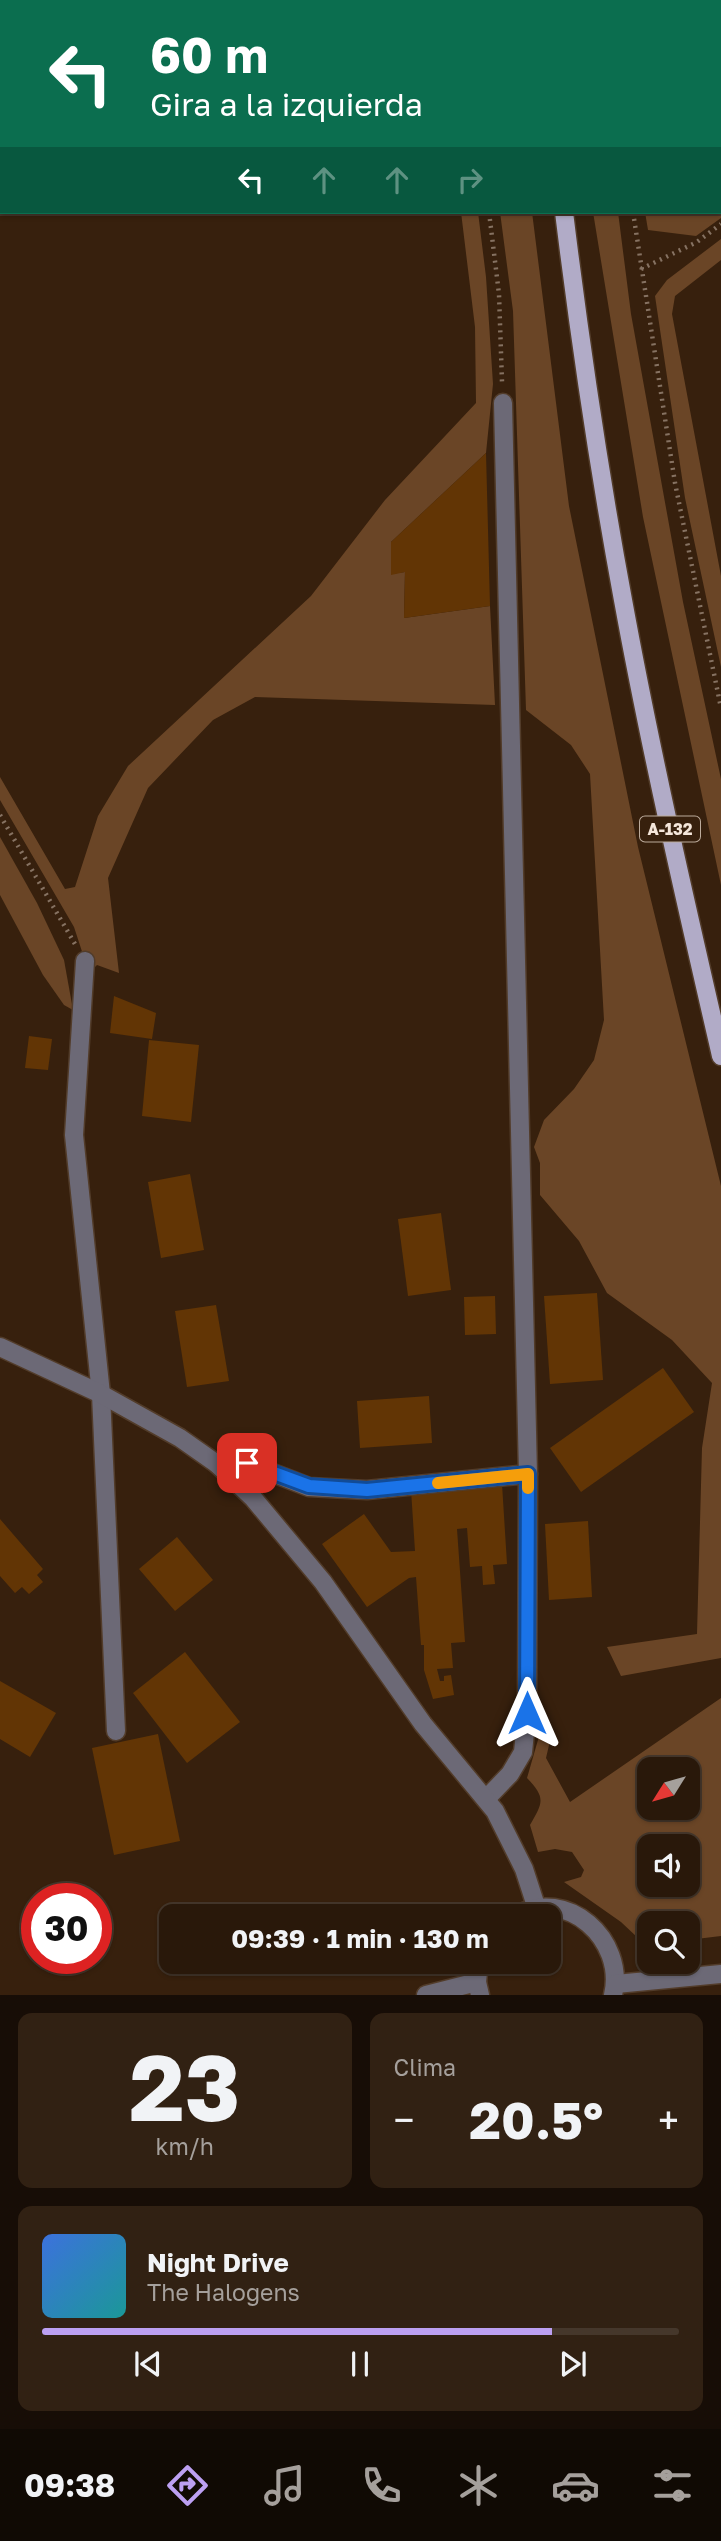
<!DOCTYPE html>
<html lang="es">
<meta charset="utf-8">
<style>
body{margin:0;font-family:"Golos Text",sans-serif;background:#312113;color:#f1f3f6;height:100vh;display:flex;flex-direction:column;font-size:26px;white-space:nowrap}
*{box-sizing:border-box;margin:0}
p{font-size:23px;color:#a5a09c}
.icon{flex:none;width:38px;height:38px;fill:none;stroke:currentColor;stroke-width:2;stroke-linecap:round;stroke-linejoin:round}
.map{position:relative;height:1995px;overflow:hidden}
.details{display:flex;flex-direction:column;gap:18px;padding:18px;background:#170d06;flex:1}
.details>*{flex:none}
.hud{position:absolute;left:0px;top:0px;width:721px;height:214px;box-shadow:0 2px 5px #0004,0 0 0 2px #45372b;background:#0b6e4f;color:#fff;overflow:hidden}
.needle{width:46px;rotate:233deg}
.buttons{position:absolute;left:637px;top:1757px;display:grid;gap:14px}
.buttons a{display:grid;place-items:center;width:63px;height:63px;border-radius:14px;background:#29180a;box-shadow:0 2px 5px #0004,0 0 0 2px #45372b;font-size:35px}
.speed{position:absolute;left:21px;top:1883px;display:flex;gap:14px;font-size:35px;font-weight:700;text-align:center}
.speed>*{display:grid;place-content:center;width:91px;height:91px;border-radius:50%;background:#29180a;box-shadow:0 2px 5px #0004,0 0 0 2px #45372b;line-height:1}
.speed .limit{border:10px solid #d22;background:#fff;color:#111}
.pin{position:absolute;display:grid;place-items:center;width:60px;height:60px;color:#fff;margin:-30px;border-radius:14px;box-shadow:0 4px 10px #0006}
.me{position:absolute;width:77px;margin:-38px;rotate:0deg;stroke-linejoin:round;filter:drop-shadow(0 0 5px #0008)}
.turn{display:flex;align-items:center;gap:24px;height:147px;padding:0 35px;font-size:32px}
.turn .icon{width:91px;height:91px;stroke-width:2.5}
.turn b{display:block;font-size:49px;line-height:60px}
.lanes{display:flex;align-items:center;height:66px;padding:0 35px;background:#0003;justify-content:center;gap:35px;direction:ltr}
.lanes .off{opacity:.35}
.big{font-size:52px;font-weight:700;line-height:1.1}
.details .widget{flex:1;display:flex;flex-direction:column;justify-content:center;gap:10px;min-width:0;padding:0 24px;border-radius:14px;background:#312113}
.details .dial{align-items:center;gap:0}
.dial b{font-size:91px;line-height:1}
.song{display:flex;align-items:center;gap:21px}
.cover{width:84px;height:84px;border-radius:10px;background:linear-gradient(135deg,hsl(220 70% 55%),hsl(180 70% 35%))}
.played{height:7px;border-radius:4px;background:linear-gradient(90deg,#bca0f2 80%,#45372b 80%)}
.keys{display:flex;justify-content:space-around;direction:ltr}
.heat{display:flex;justify-content:space-between;align-items:center;font-size:38px;direction:ltr}
.details .tiles{flex:1;display:grid;gap:18px;grid-template-columns:1fr 1fr}
.widget:last-child{grid-column:span 2}
.trip{position:absolute;left:159px;top:1904px;width:402px;height:70px;border-radius:14px;background:#29180a;box-shadow:0 2px 5px #0004,0 0 0 2px #45372b;font-weight:700;line-height:70px;text-align:center}
.menu{display:flex;height:112px;justify-content:space-around;align-items:center;background:#100a04;color:#a5a09c}
.menu .icon{width:49px;height:49px}
.menu .on{color:#bca0f2}
.menu b{font-size:32px;color:#f1f3f6}
.map>svg:first-child{display:block}
.green{fill:#6a4526;fill-rule:evenodd}
.building{fill:#623505}
.lines{fill:none;stroke-linecap:round;stroke-linejoin:round}
.minor-casing{stroke:#523c2a;stroke-width:21}
.tertiary-casing{stroke:#523c2a;stroke-width:21}
.primary-casing{stroke:#523c2a;stroke-width:21}
.path{stroke:#867262;stroke-width:4.5;stroke-dasharray:2 5;stroke-linecap:butt}
.minor{stroke:#6c6976;stroke-width:18}
.tertiary{stroke:#6c6976;stroke-width:18}
.primary{stroke:#b1abc7;stroke-width:18}
.route-casing{stroke:#114b97;stroke-width:18}
.route{stroke:#1a73e8;stroke-width:12}
.slow{stroke:#f59e0b;stroke-width:12}
.labels{text-anchor:middle;stroke-width:7;stroke-linejoin:round;paint-order:stroke}
.shield{fill:#37200d;stroke:#bcab9c;stroke-width:2}
.shield-label{font-size:16px;font-weight:bold;fill:#f5e6da}
</style>
<div class="map">
<svg width="721" height="1995" viewBox="0 0 721 1995">
<rect width="100%" height="100%" fill="#37200d"/>
<g class="green">
<polygon points="721,199 721,218 696,236 648,230 645,212 719,212"/>
<polygon points="461,212 478,212 486,277 493,384 486,453 391,542 391,574 405,572 404,618 490,606 495,705 255,697 213,720 148,788 108,878 119,973 97,965 89,973 74,927 0,800 0,777 65,889 75,887 98,816 128,766 311,596 385,500 476,403 475,327"/>
<polygon points="500,212 532,212 569,506 638,847 721,1186 721,1658 621,1676 607,1647 697,1634 702,1448 712,1383 672,1340 607,1293 579,1241 540,1195 540,1163 534,1147 544,1120 574,1089 594,1060 604,1020 590,774 571,745 526,710 513,311"/>
<polygon points="593,212 618,212 631,314 683,602 721,779 721,885 643,517"/>
<polygon points="721,239 721,260 675,296 672,314 721,576 721,667 685,498 655,296 667,280"/>
<polygon points="0,837 37,903 64,960 73,1010 64,1005 43,975 0,895"/>
<path d="M 721,1698 L 721,1936 L 688,1940 L 688,1923 L 649,1923 L 649,1939 L 638,1938 L 621,1922 L 564,1882 L 581,1877 L 584,1870 L 572,1852 L 555,1849 L 538,1852 L 530,1825 C 543,1802 546,1798 527,1778 L 540,1733 L 550,1741 L 546,1758 L 570,1802 ZM 649,1769 L 688,1769 L 688,1808 L 649,1808 ZM 649,1846 L 688,1846 L 688,1885 L 649,1885 Z"/>
</g>
<g class="building">
<polygon points="486,453 490,606 404,618 405,572 391,575 391,542"/>
<polygon points="114,996 156,1013 152,1039 110,1033"/>
<polygon points="29,1036 52,1039 48,1070 25,1068"/>
<polygon points="149,1040 199,1045 191,1122 142,1116"/>
<polygon points="190,1174 204,1250 161,1258 148,1182"/>
<polygon points="441,1213 451,1290 408,1296 398,1219"/>
<polygon points="597,1293 603,1380 550,1384 544,1296"/>
<polygon points="495,1296 496,1334 465,1335 464,1297"/>
<polygon points="216,1305 229,1381 187,1387 175,1311"/>
<polygon points="663,1368 694,1412 581,1492 550,1448"/>
<polygon points="429,1396 432,1443 360,1448 357,1401"/>
<polygon points="502,1484 507,1564 493,1565 495,1584 483,1585 482,1566 470,1567 467,1528 457,1529 465,1642 451,1643 453,1668 437,1669 440,1681 444,1681 444,1676 451,1675 454,1695 433,1699 424,1670 424,1645 421,1645 416,1577 409,1578 367,1607 322,1544 364,1514 391,1552 415,1551 411,1490"/>
<polygon points="0,1519 43,1569 37,1575 43,1582 29,1594 22,1587 15,1593 0,1576"/>
<polygon points="588,1521 592,1597 549,1600 545,1524"/>
<polygon points="177,1537 213,1580 175,1611 139,1569"/>
<polygon points="185,1652 240,1722 187,1763 133,1693"/>
<polygon points="0,1681 56,1713 30,1757 0,1739"/>
<polygon points="158,1734 180,1841 114,1855 92,1748"/>
</g>
<g class="lines">
<defs>
<g id="minor">
<polyline points="85,961 74,1135 101,1394 116,1731"/>
<polyline points="217,1464 247,1463 309,1487 367,1490 528,1474"/>
<polyline points="486,1799 510,1774 523,1752 527,1713 528,1474 503,403"/>
</g>
<g id="tertiary">
<polyline points="0,1347 101,1394 180,1438 217,1464 253,1498 323,1582 423,1724 495,1811 524,1869 537,1909"/>
<path d="M 515,1916 C 567,1886 626,1940 613,1995"/>
<polyline points="479,1962 477,1982 480,1995"/>
<polyline points="616,1984 721,1974"/>
<polyline points="426,1995 477,1982"/>
</g>
<g id="primary">
<polyline points="537,0 537,2"/>
<path d="M 564,212 C 580,342 599,471 623,600 C 651,753 686,904 721,1056"/>
</g>
</defs>
<use href="#minor" class="minor-casing"/>
<use href="#tertiary" class="tertiary-casing"/>
<use href="#primary" class="primary-casing"/>
<g class="path">
<polyline points="465,0 465,2"/>
<polyline points="604,0 604,2"/>
<polyline points="489,212 499,294 502,382"/>
<polyline points="633,212 675,483 721,708"/>
<polyline points="641,269 697,242 721,224"/>
<polyline points="0,815 75,944"/>
</g>
<use href="#minor" class="minor"/>
<use href="#tertiary" class="tertiary"/>
<use href="#primary" class="primary"/>
</g>
<g class="lines">
<defs>
<polyline id="route" points="247,1463 309,1486 367,1490 528,1474 527,1713"/>
</defs>
<use href="#route" class="route-casing"/>
<use href="#route" class="route"/>
<polyline class="slow" points="438,1483 528,1474 528,1488"/>
</g>
<g class="labels">
<rect class="shield" x="640" y="816.5" width="60" height="25" rx="5"/>
<g class="shield-label">
<text x="670" y="835">A-132</text>
</g>
</g>
</svg>
<div class="buttons">
<a><svg class="needle" viewBox="-14 -14 28 28"><path d="M0-13l5 13h-10z" fill="#e53935"/><path d="M0 13l5-13h-10z" fill="#a5a09c"/></svg></a>
<a><svg class="icon" aria-label="sound" viewBox="0 0 24 24"><path d="M4 9h4l5-4v14l-5-4H4zM17 9q2 3 0 6"/></svg></a>
<a><svg class="icon" aria-label="search" viewBox="0 0 24 24"><circle cx="10" cy="10" r="6"/><path d="M15 15l6 6"/></svg></a>
</div>
<div class="speed"><div class="limit">30</div></div>
<div class="pin" style="left:247px;top:1463px;background:#d93025"><svg class="icon" aria-label="arrive" viewBox="0 0 24 24"><path d="M6 21V4h12l-3 4 3 4H6"/></svg></div>
<svg class="me" style="left:527px;top:1713px" viewBox="-20 -20 40 40"><path d="M0-17L14 15 0 8-14 15z" fill="#1a73e8" stroke="#fff" stroke-width="4"/></svg>
<div class="trip">09:39 · 1 min · 130 m</div>
<div class="hud">
<div class="turn"><svg class="icon" aria-label="left" viewBox="0 0 24 24"><path d="M17 20v-9H6M10 6l-5 5 5 5"/></svg><div><b>60 m</b>Gira a la izquierda</div></div>
<div class="lanes"><svg class="icon" aria-label="left" viewBox="0 0 24 24"><path d="M17 20v-9H6M10 6l-5 5 5 5"/></svg><svg class="icon off" aria-label="ahead" viewBox="0 0 24 24"><path d="M12 20V5M6 11l6-6 6 6"/></svg><svg class="icon off" aria-label="ahead" viewBox="0 0 24 24"><path d="M12 20V5M6 11l6-6 6 6"/></svg><svg class="icon off" aria-label="right" viewBox="0 0 24 24"><path d="M7 20v-9h11M14 6l5 5-5 5"/></svg></div>
</div>
</div>
<section class="details">
<div class="tiles">
<div class="widget dial"><b>23</b><p>km/h</p></div>
<div class="widget"><p>Clima</p>
<div class="heat"><a>−</a><b class="big">20.5°</b><a>+</a></div>
</div>
<div class="widget">
<div class="song"><i class="cover"></i><div><b>Night Drive</b><p>The Halogens</p></div></div>
<div class="played"></div>
<div class="keys"><svg class="icon" aria-label="previous" viewBox="0 0 24 24"><path d="M18 5L8 12l10 7zM5 5v14"/></svg><svg class="icon" aria-label="pause" viewBox="0 0 24 24"><path d="M8 5v14M16 5v14"/></svg><svg class="icon" aria-label="next" viewBox="0 0 24 24"><path d="M6 5l10 7-10 7zM19 5v14"/></svg></div>
</div>
</div>
</section>
<nav class="menu">
<b>09:38</b>
<svg class="icon on" aria-label="directions" viewBox="0 0 24 24"><path d="M12 3l9 9-9 9-9-9zM9 14v-3h6M13 9l2 2-2 2"/></svg>
<svg class="icon" aria-label="music" viewBox="0 0 24 24"><path d="M9 18V5l10-2v13"/><circle cx="6" cy="18" r="3"/><circle cx="16" cy="16" r="3"/></svg>
<svg class="icon" aria-label="phone" viewBox="0 0 24 24"><path d="M5 4h4l2 5-3 2q2 4 5 5l2-3 5 2v4C11 20 4 13 5 4z"/></svg>
<svg class="icon" aria-label="climate" viewBox="0 0 24 24"><path d="M12 3v18M4 7l16 10M4 17L20 7"/></svg>
<svg class="icon" aria-label="car" viewBox="0 0 24 24"><path d="M5 17H2v-5l4-1 3-4h7l3 4 3 1v5h-3M9 17h6M6 11h13"/><circle cx="7" cy="17" r="2"/><circle cx="17" cy="17" r="2"/></svg>
<svg class="icon" aria-label="filters" viewBox="0 0 24 24"><path d="M4 7h16M4 17h16"/><circle cx="9" cy="7" r="2"/><circle cx="15" cy="17" r="2"/></svg>
</nav>
